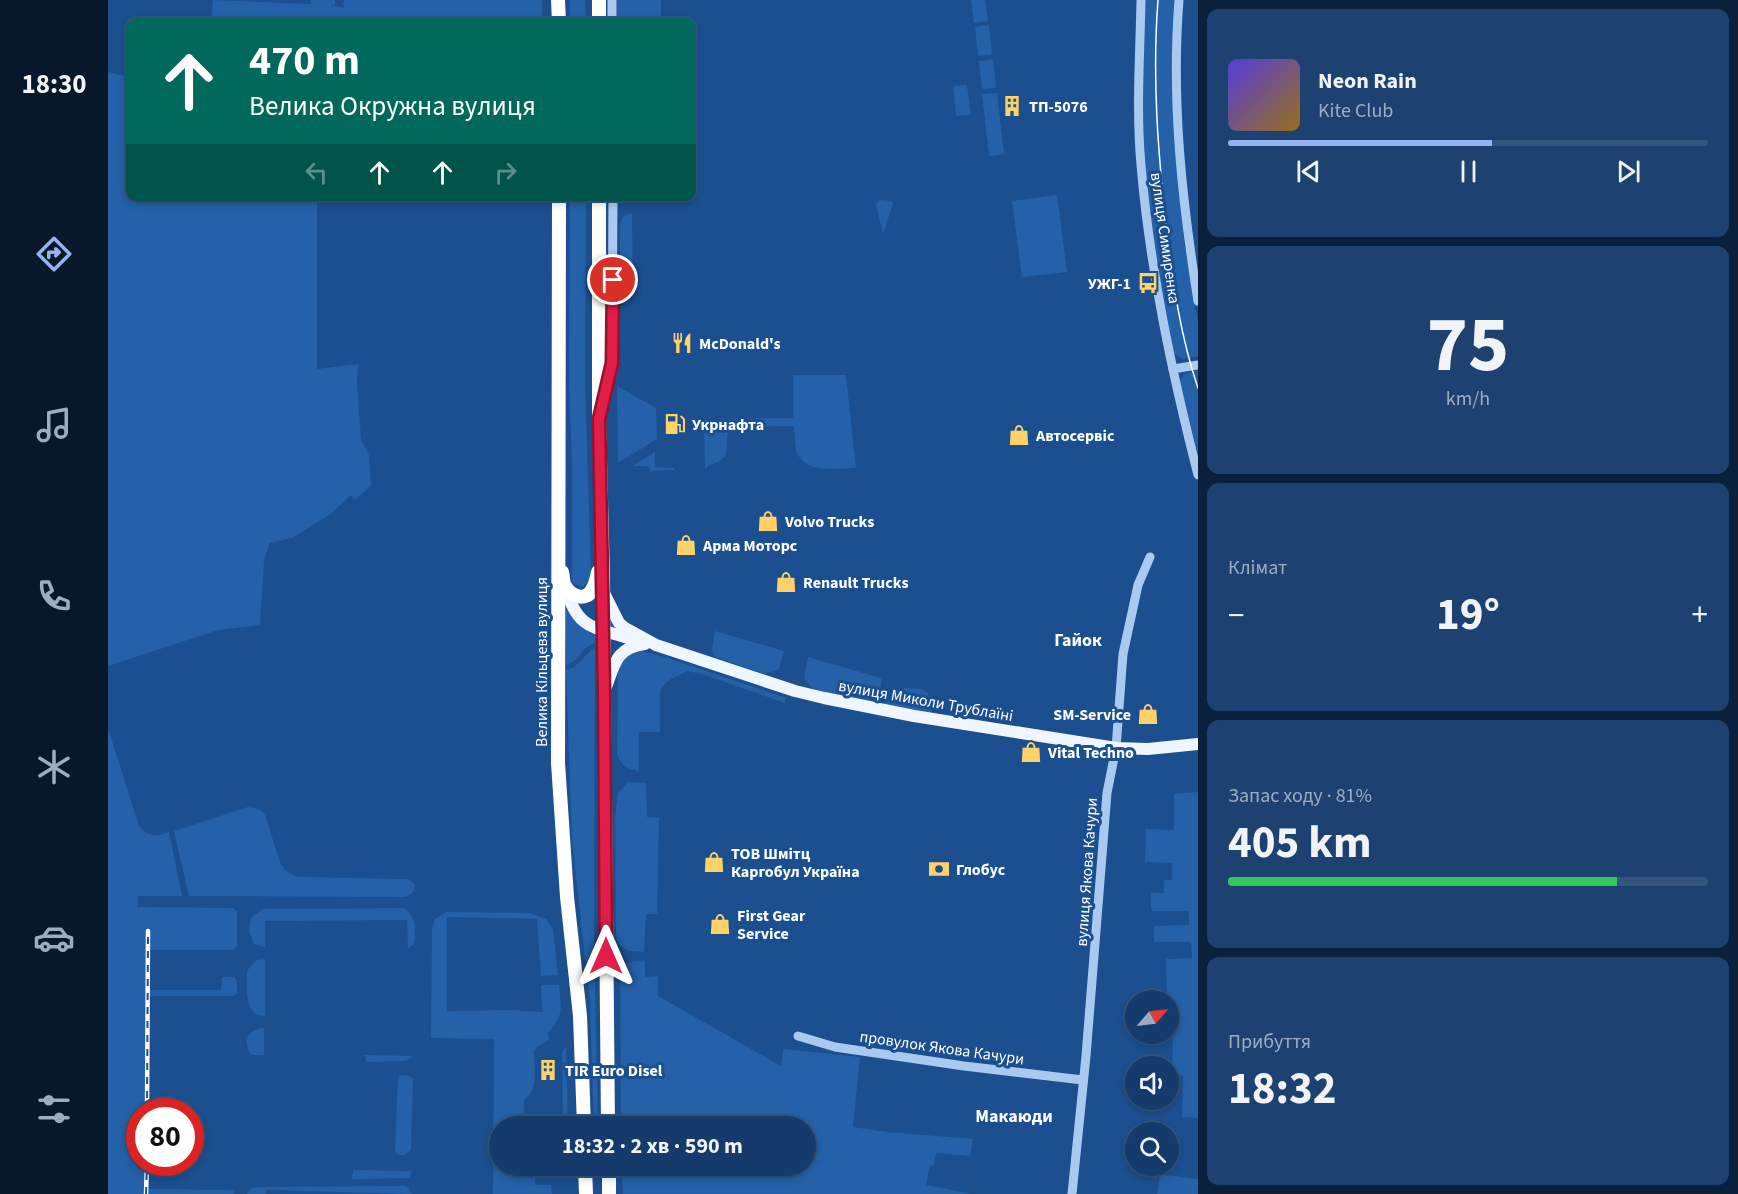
<!DOCTYPE html>
<html lang="uk">
<meta charset="utf-8">
<style>
body{margin:0;font-family:"Source Sans 3",sans-serif;background:#1d4271;color:#f1f3f6;height:100vh;display:flex;flex-direction:column;font-size:22px;white-space:nowrap}
*{box-sizing:border-box;margin:0}
p{font-size:20px;color:#9dadc1}
.icon{flex:none;width:33px;height:33px;fill:none;stroke:currentColor;stroke-width:2;stroke-linecap:round;stroke-linejoin:round}
.map{position:relative;flex:1;overflow:hidden}
.panel{display:flex;flex-direction:column;gap:9px;padding:9px;background:#0b203b;width:540px}
.panel>*{flex:none}
.hud{position:absolute;left:18px;top:18px;width:570px;height:183px;border-radius:12px;box-shadow:0 3px 9px #0003,0 0 0 2px #33557e;background:#00695c;color:#fff;overflow:hidden}
.needle{width:39px;rotate:62deg}
.buttons{position:absolute;left:1017px;top:990px;display:grid;gap:12px}
.buttons a{display:grid;place-items:center;width:54px;height:54px;border-radius:50%;background:#143b6b;box-shadow:0 3px 9px #0003,0 0 0 2px #33557e;font-size:30px}
.speed{position:absolute;left:18px;top:1098px;display:flex;gap:12px;font-size:30px;font-weight:700;text-align:center}
.speed>*{display:grid;place-content:center;width:78px;height:78px;border-radius:50%;background:#143b6b;box-shadow:0 3px 9px #0003,0 0 0 2px #33557e;line-height:1}
.speed .limit{border:9px solid #d22;background:#fff;color:#111}
.pin{position:absolute;display:grid;place-items:center;width:51px;height:51px;color:#fff;margin:-26px;border:3px solid #fff;border-radius:50%;box-shadow:0 2px 6px #0007}
.me{position:absolute;width:66px;margin:-33px;rotate:0deg;stroke-linejoin:round;filter:drop-shadow(0 0 4px #0008)}
.turn{display:flex;align-items:center;gap:21px;height:126px;padding:0 24px;font-size:27px}
.turn .icon{width:78px;height:78px;stroke-width:2.5}
.turn b{display:block;font-size:42px;line-height:51px}
.lanes{display:flex;align-items:center;height:57px;padding:0 24px;background:#0003;justify-content:center;gap:30px;direction:ltr}
.lanes .off{opacity:.35}
.big{font-size:45px;font-weight:700;line-height:1.1}
.panel .tile{flex:1;display:flex;flex-direction:column;justify-content:center;gap:9px;min-width:0;padding:0 21px;border-radius:12px;background:#1d4271}
.panel .dial{align-items:center;gap:0}
.dial b{font-size:78px;line-height:1}
.song{display:flex;align-items:center;gap:18px}
.cover{width:72px;height:72px;border-radius:9px;background:linear-gradient(135deg,hsl(250 70% 55%),hsl(40 70% 35%))}
.played{height:6px;border-radius:3px;background:linear-gradient(90deg,#95b2f1 55%,#33557e 55%)}
.keys{display:flex;justify-content:space-around;direction:ltr}
.heat{display:flex;justify-content:space-between;align-items:center;font-size:33px;direction:ltr}
.charge{height:9px;border-radius:4px;background:linear-gradient(90deg,#34c759 81%,#33557e 0)}
.trip{position:absolute;left:381px;top:1116px;width:327px;height:60px;border-radius:30px;background:#143b6b;box-shadow:0 3px 9px #0003,0 0 0 2px #33557e;font-weight:700;line-height:60px;text-align:center}
main{display:flex;flex:1;min-height:0}
.menu{display:flex;flex-direction:column;width:108px;justify-content:space-around;align-items:center;background:#08182b;color:#9dadc1}
.menu .icon{width:42px;height:42px}
.menu .selected{color:#95b2f1}
.menu b{font-size:27px;color:#f1f3f6}
.map>svg:first-child{display:block}
.green{fill:#2461a8}
.lines{fill:none;stroke-linecap:round;stroke-linejoin:round}
.minor{stroke:#a9c9ee;stroke-width:9}
.major{stroke:#f0f6ff;stroke-width:12}
.highway{stroke:#fff;stroke-width:14}
.tram{stroke:#fff;stroke-width:1.5}
.rail-casing{stroke:#fff;stroke-width:4.5}
.rail{stroke:#1b4f8f;stroke-width:2;stroke-dasharray:7;stroke-linecap:butt}
.route-casing{stroke:#92132f;stroke-width:15}
.route{stroke:#e11d48;stroke-width:10}
.labels{text-anchor:middle;stroke-width:6;stroke-linejoin:round;paint-order:stroke}
.poi-label{font-size:16px;font-weight:bold;fill:#fff;stroke:#1b4f8f;text-anchor:start}
.street-label{font-size:16px;fill:#fff;stroke:#1b4f8f}
.neighbourhood-label{font-size:18px;font-weight:bold;fill:#fff;stroke:#1b4f8f}
</style>
<main>
<nav class="menu">
<b>18:30</b>
<svg class="icon selected" aria-label="directions" viewBox="0 0 24 24"><path d="M12 3l9 9-9 9-9-9zM9 14v-3h6M13 9l2 2-2 2"/></svg>
<svg class="icon" aria-label="music" viewBox="0 0 24 24"><path d="M9 18V5l10-2v13"/><circle cx="6" cy="18" r="3"/><circle cx="16" cy="16" r="3"/></svg>
<svg class="icon" aria-label="phone" viewBox="0 0 24 24"><path d="M5 4h4l2 5-3 2q2 4 5 5l2-3 5 2v4C11 20 4 13 5 4z"/></svg>
<svg class="icon" aria-label="climate" viewBox="0 0 24 24"><path d="M12 3v18M4 7l16 10M4 17L20 7"/></svg>
<svg class="icon" aria-label="car" viewBox="0 0 24 24"><path d="M5 17H2v-5l4-1 3-4h7l3 4 3 1v5h-3M9 17h6M6 11h13"/><circle cx="7" cy="17" r="2"/><circle cx="17" cy="17" r="2"/></svg>
<svg class="icon" aria-label="filters" viewBox="0 0 24 24"><path d="M4 7h16M4 17h16"/><circle cx="9" cy="7" r="2"/><circle cx="15" cy="17" r="2"/></svg>
</nav>
<div class="map">
<svg width="1090" height="1194" viewBox="0 0 1090 1194">
<rect width="100%" height="100%" fill="#1b4f8f"/>
<g class="green">
<polygon points="105,0 203,4 203,0 227,0 227,5 224,6 236,7 235,3 237,0 434,0 434,22 103,22"/>
<polygon points="462,0 477,0 478,22 462,22"/>
<rect x="509" y="0" width="44" height="22"/>
<polygon points="863,0 877,0 880,21 866,23"/>
<path d="M 1037,0 L 1067,0 L 1065,114 L 1067,152 L 1077,248 L 1090,322 L 1090,356 L 1075,359 L 1065,353 C 1053,283 1040,214 1036,143 C 1033,95 1035,48 1037,0 Z"/>
<polygon points="881,25 884,54 870,56 867,27"/>
<polygon points="885,59 888,88 874,89 871,61"/>
<polygon points="0,72 22,77 22,196 209,197 209,369 250,364 249,382 253,439 261,455 263,486 247,500 243,495 224,513 184,538 162,543 156,560 152,625 110,630 0,666"/>
<polygon points="859,85 863,115 848,116 845,86"/>
<polygon points="889,93 896,154 881,156 874,94"/>
<polygon points="949,195 959,272 914,277 904,201"/>
<polygon points="462,197 478,197 477,381 483,574 481,580 475,587 466,584 464,580 464,465 461,383"/>
<polygon points="772,200 784,201 785,204 775,234 768,204"/>
<polygon points="524,213 525,291 512,291 512,223 516,216"/>
<path d="M 1090,370 L 1090,454 L 1072,383 C 1074,373 1081,372 1090,370 Z"/>
<path d="M 685,375 L 738,375 L 748,468 C 728,468 696,475 688,450 C 686,442 687,434 686,426 L 620,427 L 618,455 L 613,460 L 597,468 L 596,419 L 685,418 Z"/>
<polygon points="509,386 548,408 549,439 510,463"/>
<polygon points="547,452 547,467 566,468 566,470 543,471 539,466 524,466"/>
<path d="M 460,610 L 464,616 L 487,631 L 487,643 C 474,646 471,662 458,665 L 457,611 Z"/>
<polygon points="607,631 676,651 671,669 657,674 608,657 604,650"/>
<path d="M 487,648 L 486,933 L 490,1126 L 486,1126 L 482,1001 L 464,840 L 458,670 C 471,668 476,653 487,648 Z"/>
<path d="M 533,651 L 560,658 L 678,698 L 677,703 L 594,674 L 579,671 L 561,680 L 555,686 L 552,691 L 552,732 L 531,732 L 531,771 C 519,769 512,765 509,753 L 510,669 C 514,658 522,654 533,651 Z"/>
<polygon points="700,657 773,678 773,686 765,699 757,701 706,690 696,678"/>
<polygon points="796,688 814,689 820,693 824,713 774,706 783,694"/>
<path d="M 0,728 L 31,826 C 39,837 49,837 61,832 L 74,896 L 30,896 L 30,907 L 126,908 L 129,912 L 129,946 L 125,950 L 41,950 L 41,990 L 113,990 L 114,977 L 126,977 L 129,981 L 129,993 L 126,996 L 38,996 L 37,1111 L 32,1112 L 32,1162 L 37,1163 L 37,1189 L 122,1190 L 126,1191 L 126,1194 L 0,1194 Z"/>
<path d="M 520,782 L 538,783 L 539,817 L 551,818 L 549,914 L 538,914 L 536,952 C 524,951 513,952 508,939 L 507,817 L 510,793 Z"/>
<polygon points="1090,792 1090,1118 1074,1117 1075,1076 1064,1075 1065,1031 1061,1031 1060,1000 1050,1000 1050,994 1059,993 1058,959 1084,958 1083,942 1046,942 1046,926 1081,925 1081,911 1045,911 1043,908 1043,893 1056,893 1056,880 1064,880 1064,863 1037,862 1038,829 1066,830 1066,794"/>
<path d="M 140,807 L 151,809 L 157,815 L 172,862 L 177,870 L 189,877 L 300,879 L 307,885 C 306,893 304,894 297,897 L 81,896 L 66,831 Z"/>
<path d="M 295,908 C 309,916 308,930 306,944 L 300,949 L 299,920 L 157,921 L 157,947 L 146,944 L 141,932 L 143,918 L 155,909 Z"/>
<path d="M 338,912 L 422,913 L 438,919 L 445,929 L 450,975 L 433,976 L 429,919 L 339,917 L 339,1011 L 403,1010 L 434,1012 L 433,985 L 451,985 C 453,1010 457,1013 439,1034 L 442,1039 L 429,1047 L 426,1052 C 426,1069 431,1089 416,1100 L 416,1126 L 392,1126 L 392,1166 L 434,1166 L 432,1172 L 420,1173 L 420,1177 L 427,1178 L 427,1185 L 443,1185 L 444,1194 L 385,1194 L 386,1039 L 323,1038 L 324,928 L 327,919 Z"/>
<path d="M 153,959 L 157,960 L 157,1016 C 135,1016 139,986 139,971 L 147,961 Z"/>
<polygon points="537,960 537,977 550,976 550,996 673,1066 675,1049 752,1057 745,1127 779,1132 865,1139 862,1156 828,1153 826,1166 822,1165 818,1185 865,1194 515,1194 514,1166 698,1166 698,1126 513,1126 512,971 516,963"/>
<path d="M 151,1028 L 156,1028 L 156,1055 L 143,1055 C 136,1042 137,1035 151,1028 Z"/>
<polygon points="458,1047 460,1126 455,1126 454,1053"/>
<polygon points="256,1055 305,1056 298,1061 259,1062"/>
<polygon points="293,1075 302,1076 305,1079 303,1150 297,1155 290,1155 287,1152 290,1077"/>
<polygon points="245,1170 303,1171 302,1178 244,1179"/>
<polygon points="1052,1174 1090,1179 1090,1194 1049,1194"/>
<polygon points="297,1186 301,1188 304,1194 158,1190 158,1194 139,1194 143,1188 150,1187"/>
</g>
<g class="lines">
<g class="minor">
<polyline points="504,0 504,22"/>
<path d="M 1033,0 C 1032,55 1028,110 1033,165 C 1042,270 1064,373 1090,475"/>
<path d="M 1071,0 C 1063,101 1074,201 1090,301"/>
<polyline points="1065,369 1090,365"/>
<polyline points="495,403 504,363 505,196"/>
<polyline points="690,1036 727,1047 856,1066 975,1080"/>
<polyline points="964,1194 978,1056 999,793 1008,748 1015,654 1030,585 1042,557"/>
</g>
<g class="major">
<path d="M 457,586 C 470,632 486,626 526,640"/>
<polyline points="495,591 511,623 517,628 548,645 687,691 716,698 806,716 1008,748 1040,749 1090,744"/>
<path d="M 498,687 C 507,663 508,648 537,644"/>
</g>
<g class="highway">
<polyline points="450,0 451,22"/>
<polyline points="491,0 491,22"/>
<polyline points="451,196 450,763 459,897 472,1016 476,1126"/>
<polyline points="491,196 491,419 495,579 500,1126"/>
<path d="M 454,572 C 455,576 455,583 457,586 C 462,596 478,602 484,590 C 487,585 489,578 490,572"/>
<polyline points="477,1166 478,1194"/>
<polyline points="501,1166 501,1194"/>
</g>
<path class="tram" d="M 1050,0 C 1044,78 1050,155 1059,232 C 1065,285 1073,338 1090,388"/>
<defs>
<g id="rail">
<polyline points="39,1112 40,931"/>
<polyline points="38,1194 39,1162"/>
</g>
</defs>
<use href="#rail" class="rail-casing"/>
<use href="#rail" class="rail"/>
</g>
<g class="lines">
<defs>
<polyline id="route" points="498,956 496,691 491,419 504,363 505,280"/>
</defs>
<use href="#route" class="route-casing"/>
<use href="#route" class="route"/>
</g>
<defs>
<symbol id="building-bare" viewBox="-9 -9 18 18"><path d="M-4-6H4V6H1V3H-1V6H-4ZM-2.5-4.3h1.7v1.8h-1.7ZM.8-4.3h1.7v1.8H.8ZM-2.5-1h1.7V.8h-1.7ZM.8-1h1.7V.8H.8Z" fill="#ffd166" stroke="#1b4f8f" stroke-width="2.5" paint-order="stroke"/></symbol>
<symbol id="bus-bare" viewBox="-9 -9 18 18"><path d="M-5-6H5V4H4V6H2V4H-2V6H-4V4H-5ZM-3.5-4V0h7V-4ZM-3.5 1.2v1.5H-2V1.2ZM2 1.2v1.5H3.5V1.2Z" fill="#ffd166" stroke="#1b4f8f" stroke-width="2.5" paint-order="stroke"/></symbol>
<symbol id="restaurant-bare" viewBox="-9 -9 18 18"><path d="M-5-6h1v4h1v-4h1v4h1v-4h1v5L-1.5 .5V6h-2V.5L-5-1ZM5-6V6H3V1.5H1.5Q1.5-4 5-6Z" fill="#ffd166" stroke="#1b4f8f" stroke-width="2.5" paint-order="stroke"/></symbol>
<symbol id="fuel-bare" viewBox="-9 -9 18 18"><path d="M-5.5-6h7V0h2V4h1.3V-2.5L3-4.5l.8-.8L6-3V5H2.5V1h-1V6h-7ZM-4.2-4.7v3.2H.2V-4.7Z" fill="#ffd166" stroke="#1b4f8f" stroke-width="2.5" paint-order="stroke"/></symbol>
<symbol id="shop-bare" viewBox="-9 -9 18 18"><path d="M-5-2.5h2.3a2.7 3.5 0 0 1 5.4 0H5L5.5 6h-11ZM-1.5-2.5h3a1.5 2.3 0 0 0-3 0Z" fill="#ffd166" stroke="#1b4f8f" stroke-width="2.5" paint-order="stroke"/></symbol>
<symbol id="bank-bare" viewBox="-9 -9 18 18"><path d="M-6-4H6V4H-6ZM0-2.3a2.3 2.3 0 1 0 0 4.6a2.3 2.3 0 1 0 0-4.6Z" fill="#ffd166" stroke="#1b4f8f" stroke-width="2.5" paint-order="stroke"/></symbol>
</defs>
<g fill-rule="evenodd">
<use href="#building-bare" x="889" y="91" width="30" height="30"/>
<use href="#bus-bare" x="1025" y="268" width="30" height="30"/>
<use href="#restaurant-bare" x="559" y="328" width="30" height="30"/>
<use href="#fuel-bare" x="552" y="409" width="30" height="30"/>
<use href="#shop-bare" x="896" y="420" width="30" height="30"/>
<use href="#shop-bare" x="645" y="506" width="30" height="30"/>
<use href="#shop-bare" x="563" y="530" width="30" height="30"/>
<use href="#shop-bare" x="663" y="567" width="30" height="30"/>
<use href="#shop-bare" x="1025" y="699" width="30" height="30"/>
<use href="#shop-bare" x="908" y="737" width="30" height="30"/>
<use href="#shop-bare" x="591" y="847" width="30" height="30"/>
<use href="#bank-bare" x="816" y="854" width="30" height="30"/>
<use href="#shop-bare" x="597" y="909" width="30" height="30"/>
<use href="#building-bare" x="425" y="1055" width="30" height="30"/>
</g>
<g class="labels">
<g class="poi-label">
<text x="921" y="112">ТП-5076</text>
<text x="1023" y="289" text-anchor="end">УЖГ-1</text>
<text x="591" y="349">McDonald's</text>
<text x="584" y="430">Укрнафта</text>
<text x="928" y="441">Автосервіс</text>
<text x="677" y="527">Volvo Trucks</text>
<text x="595" y="551">Арма Моторс</text>
<text x="695" y="588">Renault Trucks</text>
<text x="1023" y="720" text-anchor="end">SM-Service</text>
<text x="940" y="758">Vital Techno</text>
<text x="623" y="859">ТОВ Шмітц<tspan x="623" dy="18">Каргобул Україна</tspan></text>
<text x="848" y="875">Глобус</text>
<text x="629" y="921">First Gear<tspan x="629" dy="18">Service</tspan></text>
<text x="457" y="1076">TIR Euro Disel</text>
</g>
<g class="street-label">
<text transform="translate(1058 238) rotate(82)" y="6">вулиця Симиренка</text>
<text transform="translate(433 662) rotate(-90)" y="6">Велика Кільцева вулиця</text>
<text transform="translate(818 700) rotate(10)" y="6">вулиця Миколи Трублаїні</text>
<text transform="translate(978 872) rotate(-86)" y="6">вулиця Якова Качури</text>
<text transform="translate(834 1047) rotate(8)" y="6">провулок Якова Качури</text>
</g>
<g class="neighbourhood-label">
<text x="970" y="646">Гайок</text>
<text x="906" y="1122">Макаюди</text>
</g>
</g>
</svg>
<div class="buttons">
<a><svg class="needle" viewBox="-14 -14 28 28"><path d="M0-13l5 13h-10z" fill="#e53935"/><path d="M0 13l5-13h-10z" fill="#9dadc1"/></svg></a>
<a><svg class="icon" aria-label="sound" viewBox="0 0 24 24"><path d="M4 9h4l5-4v14l-5-4H4zM17 9q2 3 0 6"/></svg></a>
<a><svg class="icon" aria-label="search" viewBox="0 0 24 24"><circle cx="10" cy="10" r="6"/><path d="M15 15l6 6"/></svg></a>
</div>
<div class="speed"><div class="limit">80</div></div>
<div class="pin" style="left:505px;top:280px;background:#d93025"><svg class="icon" aria-label="arrive" viewBox="0 0 24 24"><path d="M6 21V4h12l-3 4 3 4H6"/></svg></div>
<svg class="me" style="left:498px;top:956px" viewBox="-20 -20 40 40"><path d="M0-17L14 15 0 8-14 15z" fill="#e11d48" stroke="#fff" stroke-width="4"/></svg>
<div class="trip">18:32 · 2 хв · 590 m</div>
<div class="hud">
<div class="turn"><svg class="icon" aria-label="ahead" viewBox="0 0 24 24"><path d="M12 20V5M6 11l6-6 6 6"/></svg><div><b>470 m</b>Велика Окружна вулиця</div></div>
<div class="lanes"><svg class="icon off" aria-label="left" viewBox="0 0 24 24"><path d="M17 20v-9H6M10 6l-5 5 5 5"/></svg><svg class="icon" aria-label="ahead" viewBox="0 0 24 24"><path d="M12 20V5M6 11l6-6 6 6"/></svg><svg class="icon" aria-label="ahead" viewBox="0 0 24 24"><path d="M12 20V5M6 11l6-6 6 6"/></svg><svg class="icon off" aria-label="right" viewBox="0 0 24 24"><path d="M7 20v-9h11M14 6l5 5-5 5"/></svg></div>
</div>
</div>
<section class="panel">
<div class="tile">
<div class="song"><i class="cover"></i><div><b>Neon Rain</b><p>Kite Club</p></div></div>
<div class="played"></div>
<div class="keys"><svg class="icon" aria-label="previous" viewBox="0 0 24 24"><path d="M18 5L8 12l10 7zM5 5v14"/></svg><svg class="icon" aria-label="pause" viewBox="0 0 24 24"><path d="M8 5v14M16 5v14"/></svg><svg class="icon" aria-label="next" viewBox="0 0 24 24"><path d="M6 5l10 7-10 7zM19 5v14"/></svg></div>
</div>
<div class="tile dial"><b>75</b><p>km/h</p></div>
<div class="tile"><p>Клімат</p>
<div class="heat"><a>−</a><b class="big">19°</b><a>+</a></div>
</div>
<div class="tile"><p>Запас ходу · 81%</p><b class="big">405 km</b><div class="charge"></div></div>
<div class="tile"><p>Прибуття</p><b class="big">18:32</b></div>
</section>
</main>
